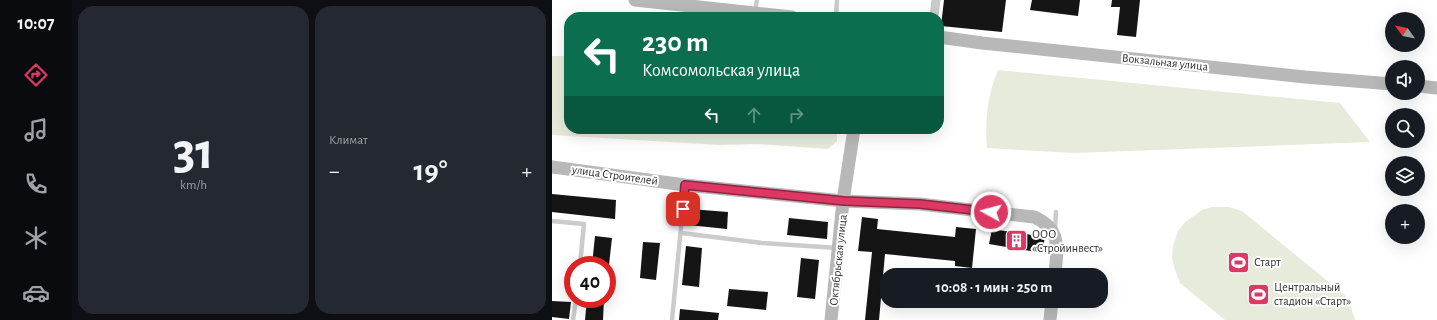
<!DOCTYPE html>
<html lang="ru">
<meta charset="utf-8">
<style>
body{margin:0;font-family:"Alegreya Sans",sans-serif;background:#242831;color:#f1f3f6;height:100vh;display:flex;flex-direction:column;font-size:15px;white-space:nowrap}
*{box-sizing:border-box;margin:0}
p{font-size:13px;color:#9ea1a6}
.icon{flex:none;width:22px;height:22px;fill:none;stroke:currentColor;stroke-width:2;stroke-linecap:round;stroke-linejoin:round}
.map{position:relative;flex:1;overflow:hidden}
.sheet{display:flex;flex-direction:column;gap:6px;padding:6px;background:#0d0f14;width:480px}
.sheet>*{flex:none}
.hud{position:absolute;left:12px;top:12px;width:380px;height:122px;border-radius:16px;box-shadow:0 4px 16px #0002;background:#0b6e4f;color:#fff;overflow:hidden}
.needle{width:26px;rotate:303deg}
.controls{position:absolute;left:833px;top:12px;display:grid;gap:8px}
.controls a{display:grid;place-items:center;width:40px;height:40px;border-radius:50%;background:#171b24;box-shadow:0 4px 16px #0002;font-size:20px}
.speed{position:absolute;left:12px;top:256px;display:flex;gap:8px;font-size:20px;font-weight:700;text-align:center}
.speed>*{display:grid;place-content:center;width:52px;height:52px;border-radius:50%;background:#171b24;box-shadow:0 4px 16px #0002;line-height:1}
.speed .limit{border:6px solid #d22;background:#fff;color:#111}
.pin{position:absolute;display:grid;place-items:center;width:34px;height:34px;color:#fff;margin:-17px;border-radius:8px;box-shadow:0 2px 6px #0006}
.me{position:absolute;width:44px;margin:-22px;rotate:277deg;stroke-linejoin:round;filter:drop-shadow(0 0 3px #0008)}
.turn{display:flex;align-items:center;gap:14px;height:84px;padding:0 12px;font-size:18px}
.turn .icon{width:52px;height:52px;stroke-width:2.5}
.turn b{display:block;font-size:28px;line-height:34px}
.lanes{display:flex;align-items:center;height:38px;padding:0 12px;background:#0003;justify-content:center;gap:20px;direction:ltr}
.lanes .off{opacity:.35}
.big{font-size:30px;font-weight:600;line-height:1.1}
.sheet .widget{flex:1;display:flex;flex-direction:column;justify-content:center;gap:6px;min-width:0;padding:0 14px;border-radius:16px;background:#242831}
.sheet .dial{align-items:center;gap:0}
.dial b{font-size:52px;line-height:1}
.heat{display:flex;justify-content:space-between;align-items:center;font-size:22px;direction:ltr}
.sheet .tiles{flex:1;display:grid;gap:6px;grid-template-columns:repeat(2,1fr)}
.trip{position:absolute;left:328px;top:268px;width:228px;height:40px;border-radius:16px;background:#171b24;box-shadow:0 4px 16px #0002;font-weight:600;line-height:40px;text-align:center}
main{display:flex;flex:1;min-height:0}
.tabs{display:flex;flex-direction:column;width:72px;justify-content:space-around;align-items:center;background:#090b0e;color:#9ea1a6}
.tabs .icon{width:28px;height:28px}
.tabs .active{color:#dd3864}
.tabs b{font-size:18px;color:#f1f3f6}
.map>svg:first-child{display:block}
.green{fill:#e7ebdc}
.building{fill:#151515}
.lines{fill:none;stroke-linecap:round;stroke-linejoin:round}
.lane{stroke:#cbcbcb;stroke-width:4.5}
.street{stroke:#cbcbcb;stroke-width:9}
.secondary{stroke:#b8b8b8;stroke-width:13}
.route-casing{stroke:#902441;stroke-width:10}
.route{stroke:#dd3864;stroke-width:7}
.labels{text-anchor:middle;stroke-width:4;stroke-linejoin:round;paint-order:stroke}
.street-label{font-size:12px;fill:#2e2e2e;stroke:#fff}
.poi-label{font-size:12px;fill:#2e2e2e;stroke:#fff;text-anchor:start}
</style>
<main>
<nav class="tabs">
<b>10:07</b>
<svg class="icon active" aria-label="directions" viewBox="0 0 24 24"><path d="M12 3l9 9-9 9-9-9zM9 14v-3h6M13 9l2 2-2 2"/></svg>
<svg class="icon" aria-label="music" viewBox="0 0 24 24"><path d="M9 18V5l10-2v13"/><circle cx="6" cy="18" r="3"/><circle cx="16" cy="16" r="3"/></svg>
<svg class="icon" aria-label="phone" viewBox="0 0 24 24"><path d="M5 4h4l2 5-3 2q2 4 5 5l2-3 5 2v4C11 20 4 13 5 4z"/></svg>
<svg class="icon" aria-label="climate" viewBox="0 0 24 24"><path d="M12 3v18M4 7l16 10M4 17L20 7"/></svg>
<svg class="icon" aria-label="car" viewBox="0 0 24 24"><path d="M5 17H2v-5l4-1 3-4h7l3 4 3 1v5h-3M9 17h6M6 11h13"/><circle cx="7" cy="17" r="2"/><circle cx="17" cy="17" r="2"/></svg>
</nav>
<section class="sheet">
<div class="tiles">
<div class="widget dial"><b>31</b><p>km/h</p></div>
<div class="widget"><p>Климат</p>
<div class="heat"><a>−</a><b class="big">19°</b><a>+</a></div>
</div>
</div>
</section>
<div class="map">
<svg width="885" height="320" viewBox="0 0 885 320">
<rect width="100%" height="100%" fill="#fff"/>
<g class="green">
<polygon points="0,56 17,56 17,129 285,129 285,141 276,149 205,144 168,145 0,135"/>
<path d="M 446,70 L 788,103 L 818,142 L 522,153 L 435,148 C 433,118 435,98 446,70 Z"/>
<polygon points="660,207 677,207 690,211 796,298 803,320 673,320 628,283 622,267 620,257 621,246 626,231 633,222 650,210"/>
</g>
<g class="building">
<polygon points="392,0 454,0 450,32 389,26"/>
<polygon points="480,0 528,0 526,16 478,10"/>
<polygon points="560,0 588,0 584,37 565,35 568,7 559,7"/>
<polygon points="0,194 64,200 63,219 0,212"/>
<polygon points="138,209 176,212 175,229 136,225"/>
<polygon points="310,217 326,219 325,229 403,237 404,227 424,229 420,268 403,266 403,261 333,254 327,320 313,320 320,252 306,251"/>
<polygon points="237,218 276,222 275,239 235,235"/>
<polygon points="440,229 493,237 490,253 437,244"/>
<polygon points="43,236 60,238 57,265 40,265"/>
<polygon points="91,242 108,243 104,280 88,278"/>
<polygon points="134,246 150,248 147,287 130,285"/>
<polygon points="249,258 267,260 263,299 245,297"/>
<polygon points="177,289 216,292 214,310 175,306"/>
<polygon points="35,299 52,299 51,320 33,320"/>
<polygon points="0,301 19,302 17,319 0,317"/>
<polygon points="128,309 167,313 166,320 127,320"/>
</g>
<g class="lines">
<g class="lane">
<polyline points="203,12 205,0"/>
<polyline points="284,17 285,0"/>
<polyline points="0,221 32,224 28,265"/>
<polyline points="503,230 504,212"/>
<polyline points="129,233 210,243 286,248"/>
<polyline points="21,320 24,299"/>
<polyline points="120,320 133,186"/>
</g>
<polyline class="street" points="382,17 384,0"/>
<g class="secondary">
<polyline points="83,0 240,17"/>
<polyline points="387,37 430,43 753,77 840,84"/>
<polyline points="866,86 885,88"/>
<path d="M 0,167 L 133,185 L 291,201 L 368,204 L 482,217 C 510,229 505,249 503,275"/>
<polyline points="279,320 291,201 302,129"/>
<polyline points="498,320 500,301"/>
</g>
</g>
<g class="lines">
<defs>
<polyline id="route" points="131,209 133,185 292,201 368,204 439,212"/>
</defs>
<use href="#route" class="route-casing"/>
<use href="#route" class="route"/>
</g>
<defs>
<symbol id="building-square" viewBox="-11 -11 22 22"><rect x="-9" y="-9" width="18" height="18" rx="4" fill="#dd3864" stroke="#fff"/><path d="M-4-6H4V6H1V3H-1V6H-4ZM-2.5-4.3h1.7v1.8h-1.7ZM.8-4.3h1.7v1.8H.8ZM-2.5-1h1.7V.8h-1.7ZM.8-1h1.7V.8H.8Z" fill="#fff"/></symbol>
<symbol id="stadium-square" viewBox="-11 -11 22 22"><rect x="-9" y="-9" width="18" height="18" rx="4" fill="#dd3864" stroke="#fff"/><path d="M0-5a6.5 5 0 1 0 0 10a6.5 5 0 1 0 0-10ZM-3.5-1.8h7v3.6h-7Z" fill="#fff"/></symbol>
</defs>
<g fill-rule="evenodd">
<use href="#building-square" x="452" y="228" width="25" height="25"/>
<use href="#stadium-square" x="674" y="250" width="25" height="25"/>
<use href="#stadium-square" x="694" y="282" width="25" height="25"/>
</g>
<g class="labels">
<g class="street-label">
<text transform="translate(613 62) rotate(6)" y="4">Вокзальная улица</text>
<text transform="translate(63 175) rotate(8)" y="4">улица Строителей</text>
<text transform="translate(286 260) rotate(-84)" y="4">Октябрьская улица</text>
</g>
<g class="poi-label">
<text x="480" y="238">ООО<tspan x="480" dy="14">«Стройинвест»</tspan></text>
<text x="702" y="266">Старт</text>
<text x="722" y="291">Центральный<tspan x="722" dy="14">стадион «Старт»</tspan></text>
</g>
</g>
</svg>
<div class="controls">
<a><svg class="needle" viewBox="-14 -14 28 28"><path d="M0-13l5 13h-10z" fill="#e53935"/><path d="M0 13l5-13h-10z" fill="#9ea1a6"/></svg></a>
<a><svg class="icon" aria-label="sound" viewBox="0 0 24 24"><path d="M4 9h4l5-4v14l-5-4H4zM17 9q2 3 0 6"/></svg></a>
<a><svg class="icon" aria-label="search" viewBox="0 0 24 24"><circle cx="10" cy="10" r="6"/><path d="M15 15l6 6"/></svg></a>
<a><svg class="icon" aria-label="layers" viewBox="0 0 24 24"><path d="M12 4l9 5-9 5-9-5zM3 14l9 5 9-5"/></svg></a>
<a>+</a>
</div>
<div class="speed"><div class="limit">40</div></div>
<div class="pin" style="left:131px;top:209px;background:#d93025"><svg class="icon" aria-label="arrive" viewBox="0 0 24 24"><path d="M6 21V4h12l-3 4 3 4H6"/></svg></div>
<svg class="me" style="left:439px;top:212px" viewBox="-20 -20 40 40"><circle r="17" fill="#dd3864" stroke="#fff" stroke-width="3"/><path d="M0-11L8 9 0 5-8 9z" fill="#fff"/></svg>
<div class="trip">10:08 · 1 мин · 250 m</div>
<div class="hud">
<div class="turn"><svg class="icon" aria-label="left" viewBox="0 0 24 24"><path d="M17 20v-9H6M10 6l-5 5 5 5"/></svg><div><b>230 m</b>Комсомольская улица</div></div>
<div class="lanes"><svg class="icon" aria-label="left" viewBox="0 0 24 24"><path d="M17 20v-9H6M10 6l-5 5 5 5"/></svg><svg class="icon off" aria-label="ahead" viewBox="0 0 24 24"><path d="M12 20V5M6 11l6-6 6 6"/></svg><svg class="icon off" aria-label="right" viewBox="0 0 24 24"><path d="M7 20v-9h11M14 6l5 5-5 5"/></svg></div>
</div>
</div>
</main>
